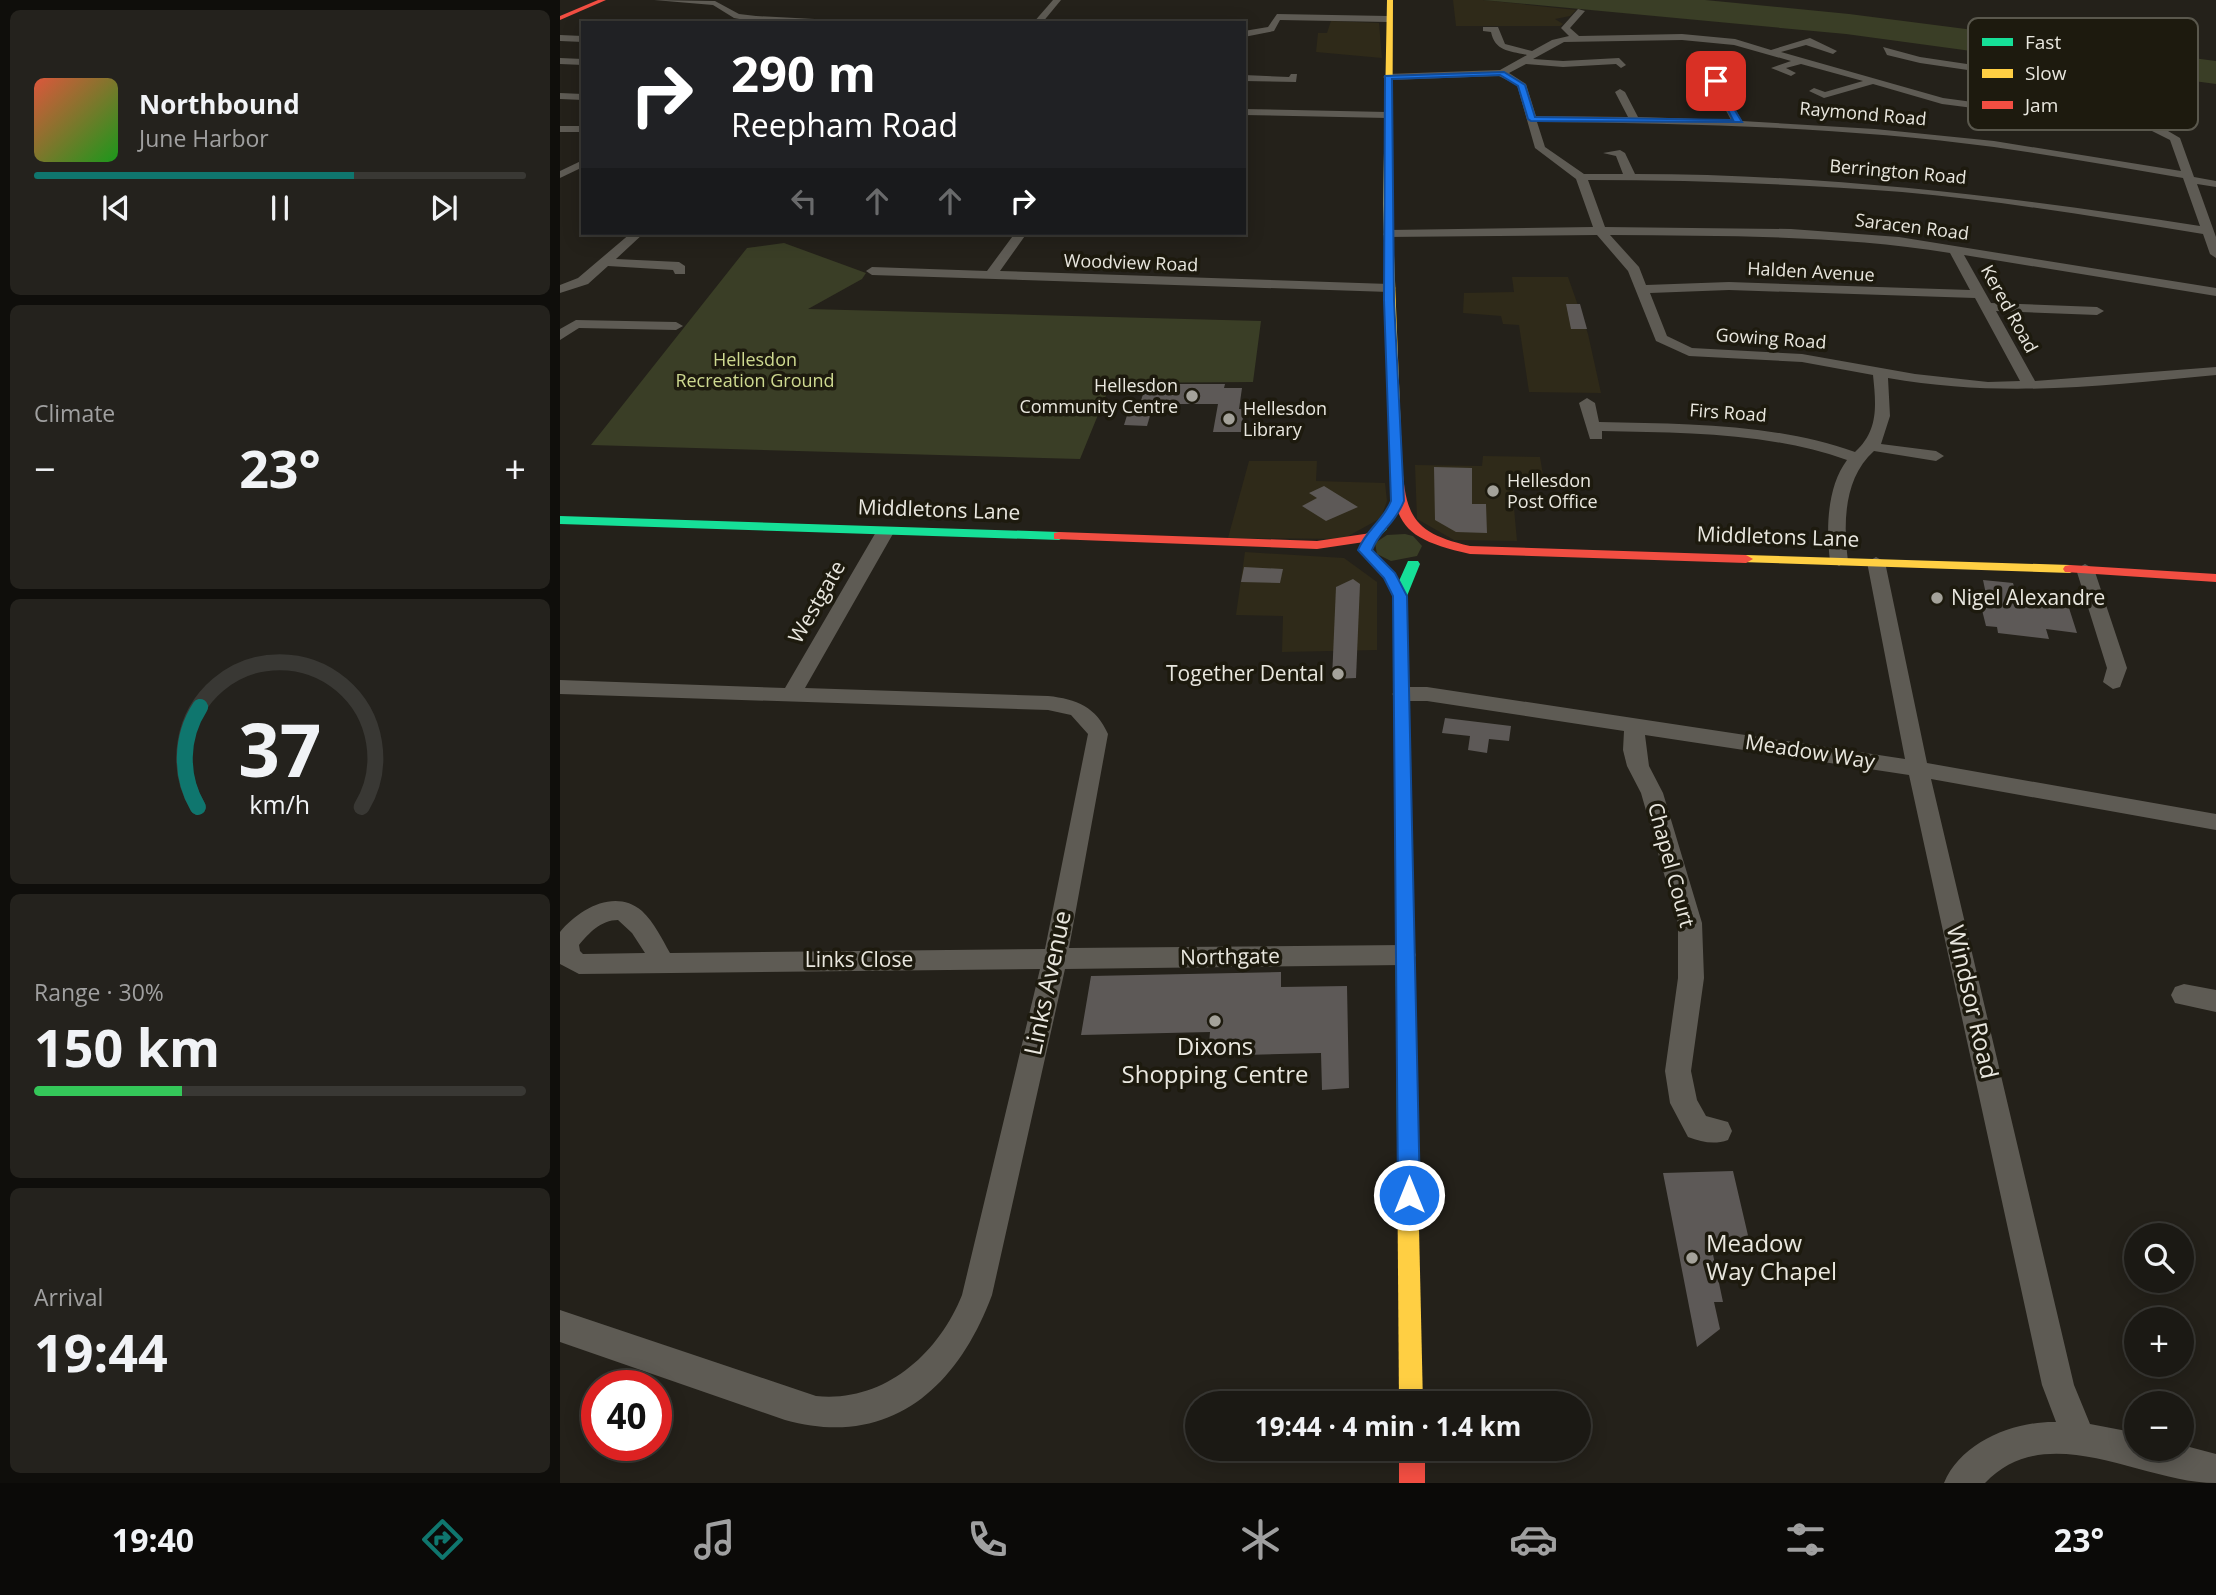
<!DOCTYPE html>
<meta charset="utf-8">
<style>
body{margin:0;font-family:"Open Sans",sans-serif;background:#24221d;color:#f1f3f6;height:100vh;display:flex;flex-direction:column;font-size:26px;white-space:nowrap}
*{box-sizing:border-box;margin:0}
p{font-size:23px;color:#a0a0a0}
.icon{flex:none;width:38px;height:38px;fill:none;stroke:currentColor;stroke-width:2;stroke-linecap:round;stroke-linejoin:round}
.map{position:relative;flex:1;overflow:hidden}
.sheet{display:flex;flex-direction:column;gap:10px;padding:10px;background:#0f0e0b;width:560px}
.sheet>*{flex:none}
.hud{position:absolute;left:21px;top:21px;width:665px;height:214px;border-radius:0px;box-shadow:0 4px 18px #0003,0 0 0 2px #393834;background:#202124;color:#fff;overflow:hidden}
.tools{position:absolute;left:1564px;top:1223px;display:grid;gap:14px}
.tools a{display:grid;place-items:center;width:70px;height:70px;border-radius:50%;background:#1b1914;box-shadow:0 4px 18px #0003,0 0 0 2px #393834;font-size:35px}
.speed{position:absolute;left:21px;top:1370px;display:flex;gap:14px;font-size:35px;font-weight:700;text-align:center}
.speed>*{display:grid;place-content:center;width:91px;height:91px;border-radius:50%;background:#1b1914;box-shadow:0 4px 18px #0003,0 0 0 2px #393834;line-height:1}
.speed .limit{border:10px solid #d22;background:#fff;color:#111}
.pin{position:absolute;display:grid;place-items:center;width:60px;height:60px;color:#fff;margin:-30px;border-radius:14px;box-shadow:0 4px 10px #0006}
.me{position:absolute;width:77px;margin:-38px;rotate:0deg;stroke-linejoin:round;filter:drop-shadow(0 0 5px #0008)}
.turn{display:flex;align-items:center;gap:24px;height:147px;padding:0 35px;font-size:32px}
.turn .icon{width:91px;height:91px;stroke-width:2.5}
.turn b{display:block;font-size:49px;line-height:60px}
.lanes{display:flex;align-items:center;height:66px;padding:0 35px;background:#0003;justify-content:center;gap:35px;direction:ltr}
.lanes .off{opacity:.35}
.big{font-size:52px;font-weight:700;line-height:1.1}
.sheet .widget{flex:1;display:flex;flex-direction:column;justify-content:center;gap:10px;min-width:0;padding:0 24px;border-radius:10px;background:#24221d}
.sheet .dial{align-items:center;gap:0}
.dial svg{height:182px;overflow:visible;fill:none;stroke:#393834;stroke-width:7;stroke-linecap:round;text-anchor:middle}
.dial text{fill:#f1f3f6;stroke:none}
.song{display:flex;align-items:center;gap:21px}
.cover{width:84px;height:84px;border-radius:10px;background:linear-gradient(135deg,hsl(10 70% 55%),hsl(120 70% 35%))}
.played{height:7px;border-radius:4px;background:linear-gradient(90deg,#0f766e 65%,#393834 65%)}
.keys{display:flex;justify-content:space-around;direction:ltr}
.heat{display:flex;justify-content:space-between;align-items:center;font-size:38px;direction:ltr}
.charge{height:10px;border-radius:5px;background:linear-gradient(90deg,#34c759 30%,#393834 0)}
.trip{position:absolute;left:625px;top:1391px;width:406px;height:70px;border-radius:35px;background:#1b1914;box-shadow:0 4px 18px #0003,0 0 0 2px #393834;font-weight:700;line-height:70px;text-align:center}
.tab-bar{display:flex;height:112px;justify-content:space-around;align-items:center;background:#0b0a08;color:#a0a0a0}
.tab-bar .icon{width:49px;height:49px}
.tab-bar .current{color:#0f766e}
.tab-bar b{font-size:32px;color:#f1f3f6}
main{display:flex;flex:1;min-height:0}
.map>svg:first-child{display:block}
.built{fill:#2f2a19}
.green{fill:#3a3e26}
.building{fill:#5d5957}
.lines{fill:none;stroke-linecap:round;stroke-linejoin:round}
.street{fill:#5e5b54;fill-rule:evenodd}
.fast{fill:#16e098;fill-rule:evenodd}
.slow{fill:#ffcf43;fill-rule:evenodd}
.jam{fill:#f24e42;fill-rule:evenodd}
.route{fill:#1a73e8;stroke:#114b97;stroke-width:2}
.poi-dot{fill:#a4a29a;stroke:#1d1a0e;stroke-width:2.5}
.labels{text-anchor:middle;stroke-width:7;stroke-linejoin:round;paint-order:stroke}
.far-street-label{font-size:18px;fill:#e9e7df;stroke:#1d1a0e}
.far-park-label{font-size:18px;fill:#ced990;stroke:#1d1a0e}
.far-poi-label{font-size:18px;fill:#e9e7df;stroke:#1d1a0e;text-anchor:start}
.street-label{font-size:21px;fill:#e9e7df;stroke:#1d1a0e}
.poi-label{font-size:21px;fill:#e9e7df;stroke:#1d1a0e;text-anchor:start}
.near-street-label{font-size:24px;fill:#e9e7df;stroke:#1d1a0e}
.near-poi-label{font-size:24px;fill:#e9e7df;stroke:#1d1a0e}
.key{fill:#1d1a0e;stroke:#5a584d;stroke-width:2}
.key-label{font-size:19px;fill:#e9e7df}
</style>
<main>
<section class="sheet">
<div class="widget">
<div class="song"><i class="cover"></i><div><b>Northbound</b><p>June Harbor</p></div></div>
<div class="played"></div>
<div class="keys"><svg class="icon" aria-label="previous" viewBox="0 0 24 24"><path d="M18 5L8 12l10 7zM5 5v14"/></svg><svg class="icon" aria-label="pause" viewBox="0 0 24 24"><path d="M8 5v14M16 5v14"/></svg><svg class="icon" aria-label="next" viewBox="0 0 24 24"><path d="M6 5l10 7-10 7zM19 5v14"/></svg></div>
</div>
<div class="widget"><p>Climate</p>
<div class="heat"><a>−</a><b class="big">23°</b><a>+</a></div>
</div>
<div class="widget dial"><svg viewBox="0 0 100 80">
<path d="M14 69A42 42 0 1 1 86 69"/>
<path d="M14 69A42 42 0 0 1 15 25" stroke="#0f766e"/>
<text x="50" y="56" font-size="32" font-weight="700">37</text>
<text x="50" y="72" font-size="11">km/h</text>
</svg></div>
<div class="widget"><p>Range · 30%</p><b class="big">150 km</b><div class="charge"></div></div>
<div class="widget"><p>Arrival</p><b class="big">19:44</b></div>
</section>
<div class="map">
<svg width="1656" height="1483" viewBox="0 0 1656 1483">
<rect width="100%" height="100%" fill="#24211a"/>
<g class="built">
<polygon points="893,0 923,0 1016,10 1010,16 995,19 1003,24 1000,26 896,26"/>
<polygon points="771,21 819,23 822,58 756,52 758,33 767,33"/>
<polygon points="952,277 1008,277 1028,334 1041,393 969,392 959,325 943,324 941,316 903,313 904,293 954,292"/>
<polygon points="923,456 980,457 985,487 952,486 957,541 894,540 857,519 855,465 922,466"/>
<polygon points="689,461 757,461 756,481 825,483 827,501 821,518 783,539 668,538"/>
<polygon points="685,552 784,558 817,582 817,650 722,652 723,616 676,615"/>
</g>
<g class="green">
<polygon points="923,0 1145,0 1289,14 1656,61 1656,84 1286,34"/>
<polygon points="224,243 306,273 302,279 248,309 701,321 693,382 551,383 520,459 31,445 187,248"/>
<polygon points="845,534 853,536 862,546 857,556 831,561 817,554 815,543 827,535"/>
</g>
<g class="building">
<polygon points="1006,304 1020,304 1027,329 1011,329"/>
<polygon points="586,384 665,384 664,388 682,388 679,409 684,409 681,432 653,432 658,404 580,404"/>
<polygon points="569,409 592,409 587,426 564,425"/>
<polygon points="874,467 912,468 912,504 926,504 927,533 896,532 875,520"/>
<polygon points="764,486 798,507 766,521 742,506 757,498 749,493"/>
<polygon points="684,567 723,569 720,583 681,582"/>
<polygon points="793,579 800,584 796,678 772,679 776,587"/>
<polygon points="1423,580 1453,583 1459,603 1509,608 1517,633 1486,629 1489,639 1438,633 1437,627 1426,626 1419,598 1427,599"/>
<polygon points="885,718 951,726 949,741 929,739 927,753 908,750 910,736 882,733"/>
<polygon points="721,972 721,987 787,986 789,1088 762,1090 761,1053 648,1056 650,1032 521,1035 531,976"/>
<polygon points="1173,1171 1190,1244 1151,1245 1163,1302 1154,1302 1160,1329 1137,1347 1103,1173"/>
</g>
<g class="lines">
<g class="street">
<polygon points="94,0 155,1 179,14 196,16 331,23 196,22 174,18 153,5"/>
<polygon points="493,0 501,0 482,23 473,23"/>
<path d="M 1018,9 L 1025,11 L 1010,28 L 1019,36 L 1122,34 L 1175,39 L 1211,50 L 1250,38 L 1277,51 L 1273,54 L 1246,45 L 1221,52 L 1383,98 L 1600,127 L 1605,124 L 1597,101 L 1590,97 L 1360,63 L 1327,55 L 1323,47 L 1360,57 L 1596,92 L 1606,99 L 1616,125 L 1608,131 L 1620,138 L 1634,177 L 1656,181 L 1656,187 L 1637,184 L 1656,237 L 1656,258 L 1650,254 L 1643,234 C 1543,218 1443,201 1342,192 C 1237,184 1133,180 1028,180 L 1045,227 L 1231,229 L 1339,237 L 1656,288 L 1656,296 L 1404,255 L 1431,303 L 1537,307 L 1544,311 L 1537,315 L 1436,311 L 1475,381 L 1656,367 L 1656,375 C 1542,386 1442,398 1328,378 L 1330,416 L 1321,444 L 1376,451 L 1384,456 L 1376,461 L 1314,451 C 1284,478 1283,522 1288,561 L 1279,566 L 1270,561 C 1266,528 1267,487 1287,460 C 1208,432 1125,433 1042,431 L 1042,439 L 1030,439 L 1019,403 L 1027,398 L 1035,403 L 1039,422 C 1126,424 1212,423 1295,452 C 1319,430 1316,405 1313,375 L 1242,362 L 1129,356 L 1096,341 L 1068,271 L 1037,235 L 825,237 L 823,234 L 829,230 L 1033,227 L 1016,179 L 975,148 L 957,85 L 939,76 L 828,80 L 823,77 L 828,74 L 940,70 L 967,55 C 949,51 935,51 931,32 L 923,31 L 923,27 L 938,27 L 945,44 L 972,51 L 992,40 L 1009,36 L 1001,28 ZM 1122,40 L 1174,45 L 1231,61 L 1211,68 L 1231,76 L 1236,73 L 1226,68 L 1241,64 L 1303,81 L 1265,92 L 1254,88 L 1249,91 L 1264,98 L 1313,84 L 1382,104 L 1592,131 L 1610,140 L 1621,171 L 1434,141 L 1315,129 L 1182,121 L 1151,65 L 1159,64 L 1156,59 L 1140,62 L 1171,120 L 1078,117 L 1065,92 L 1060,89 L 1055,92 L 1068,117 L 976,116 L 966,84 L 949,73 L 966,64 L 1003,67 L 1056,64 L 1061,68 L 1066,65 L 1059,58 L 1003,61 L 973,59 L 1004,42 ZM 977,122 C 1130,123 1283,127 1434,147 C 1497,156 1560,167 1623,178 L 1640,226 C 1452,197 1265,174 1075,174 L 1065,153 L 1060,150 L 1043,153 L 1056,156 L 1063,174 L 1024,174 L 985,147 ZM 1050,235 C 1164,236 1278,235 1390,253 L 1410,290 L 1169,282 L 1086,285 L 1079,267 ZM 1169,290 L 1415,298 L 1460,381 L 1428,382 L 1355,374 L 1242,354 L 1132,348 L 1107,336 L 1090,293 Z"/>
<polygon points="717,14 828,16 832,19 828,22 720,20 714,31 684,37 684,31 708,27"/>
<polygon points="0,35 23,36 23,42 0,41"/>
<polygon points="0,58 23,59 23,65 0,64"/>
<polygon points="731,74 737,74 736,82 684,81 684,75 729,77"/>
<polygon points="0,93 23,94 23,100 0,99"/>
<polygon points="684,109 827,112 832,115 827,118 684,115"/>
<rect x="0" y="126" width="23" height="6"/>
<polygon points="23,160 23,167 0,178 0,171"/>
<polygon points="71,233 84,233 56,259 119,262 125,266 125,274 115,274 113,270 48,266 28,284 0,293 0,285 18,278"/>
<polygon points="455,233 467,233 440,271 829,284 836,288 829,292 312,275 306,271 312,267 427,271"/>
<polygon points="16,320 116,322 123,326 116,330 19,328 0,340 0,329"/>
<path d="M 325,527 L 334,532 L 245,688 L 488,696 C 517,699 536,707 548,734 L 509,948 L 844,945 L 853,948 L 856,955 L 853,962 L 844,965 L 505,969 L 432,1295 C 397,1389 329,1449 225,1420 L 0,1342 L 0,1310 L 256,1396 C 323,1403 378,1355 402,1295 L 480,969 L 19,974 L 0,964 L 0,932 C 19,909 55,888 82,911 C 94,922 102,939 110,953 L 485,949 L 528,734 L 511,715 L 488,710 L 0,694 L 0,680 L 225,688 L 316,532 ZM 58,920 L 72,933 L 85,953 L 23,954 L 20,951 L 19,945 C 29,933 41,920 58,920 Z"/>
<path d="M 1316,557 L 1325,562 L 1367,763 L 1656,814 L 1656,830 L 1371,779 L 1514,1385 L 1530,1424 L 1577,1433 L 1577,1449 L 1622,1449 L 1622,1445 L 1656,1454 L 1656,1483 C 1582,1483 1488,1417 1425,1483 L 1384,1483 C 1401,1442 1454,1421 1496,1422 L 1482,1385 L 1349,775 L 1085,735 L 1089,766 L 1103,793 L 1142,923 L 1144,978 L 1131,1071 L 1137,1100 L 1146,1116 L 1168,1122 L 1172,1131 L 1168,1140 C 1154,1145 1142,1142 1128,1137 L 1110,1103 L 1105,1071 L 1118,978 L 1118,923 L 1081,793 L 1067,766 L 1063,750 L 1064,731 L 867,701 L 842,701 L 832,694 L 842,687 L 867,687 L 1345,759 L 1307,562 Z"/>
<polygon points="1525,564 1534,569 1567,668 1560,687 1553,689 1543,682 1547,668 1516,569"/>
<polygon points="1624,984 1656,990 1656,1012 1615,1003 1611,995 1615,987"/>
</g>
<g class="fast">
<polygon points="0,516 499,532 506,536 499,540 0,524"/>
<polygon points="821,525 827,529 817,539 812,549 839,581 848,561 858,561 860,564 847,596 857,1139 854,1146 847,1149 840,1146 837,1139 833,596 824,578 798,550 806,534"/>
</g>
<g class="slow">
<polygon points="827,0 833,0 832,204 842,460 836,464 830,460 823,204"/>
<polygon points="1186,555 1510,565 1517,569 1510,573 1181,562 1179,559"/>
<polygon points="847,1129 854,1132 857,1139 863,1404 839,1404 837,1139 840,1132"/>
</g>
<g class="jam">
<polygon points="38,0 46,0 0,20 0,16"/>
<path d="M 836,456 L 842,460 C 845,516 853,533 910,546 L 1186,555 L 1193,559 L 1186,563 L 910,554 C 845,539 833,527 830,460 Z"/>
<polygon points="499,532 757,541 811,533 818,537 811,541 757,549 494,539 494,533"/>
<polygon points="1510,565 1656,574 1656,582 1505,572 1503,569 1505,566"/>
<rect x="839" y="1449" width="26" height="34"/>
</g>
</g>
<path class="route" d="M 944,72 L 965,85 L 975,117 L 1173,120 L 1153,81 L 1156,79 L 1182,122 L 971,121 L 968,119 L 958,86 L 940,75 L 832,79 L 834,300 L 844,501 C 834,526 820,529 812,550 L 835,573 L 847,596 L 860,1195 L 857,1203 L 849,1206 L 841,1203 L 838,1195 L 833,596 L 824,578 L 798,550 C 806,530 823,521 831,501 L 824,300 L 825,76 Z"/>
<g class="poi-dot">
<circle cx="632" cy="396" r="7"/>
<circle cx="669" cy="419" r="7"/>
<circle cx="933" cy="491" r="7"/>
<circle cx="1377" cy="598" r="7"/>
<circle cx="778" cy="674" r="7"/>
<circle cx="655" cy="1021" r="7"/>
<circle cx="1132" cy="1258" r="7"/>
</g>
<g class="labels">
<g class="far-street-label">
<text transform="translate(1303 114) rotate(5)" y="6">Raymond Road</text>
<text transform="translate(1338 172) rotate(5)" y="6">Berrington Road</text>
<text transform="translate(1352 227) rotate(7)" y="6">Saracen Road</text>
<text transform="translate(571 263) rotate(2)" y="6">Woodview Road</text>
<text transform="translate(1251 272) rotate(3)" y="6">Halden Avenue</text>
<text transform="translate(1449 309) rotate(61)" y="6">Kered Road</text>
<text transform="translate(1211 339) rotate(4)" y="6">Gowing Road</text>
<text transform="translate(1168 413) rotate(4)" y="6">Firs Road</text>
</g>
<g class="far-park-label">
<text x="195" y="366">Hellesdon<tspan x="195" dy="21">Recreation Ground</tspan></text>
</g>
<g class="far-poi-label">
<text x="618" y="392" text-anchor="end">Hellesdon<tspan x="618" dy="21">Community Centre</tspan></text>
<text x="683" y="415">Hellesdon<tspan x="683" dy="21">Library</tspan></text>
<text x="947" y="487">Hellesdon<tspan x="947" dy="21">Post Office</tspan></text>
</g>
<g class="street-label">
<text transform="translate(379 510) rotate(2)" y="7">Middletons Lane</text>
<text transform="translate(1218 537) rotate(2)" y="7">Middletons Lane</text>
<text transform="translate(257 602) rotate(-60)" y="7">Westgate</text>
<text transform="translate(1250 752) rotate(9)" y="7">Meadow Way</text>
<text transform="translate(1111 865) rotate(75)" y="7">Chapel Court</text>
<text transform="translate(670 957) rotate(-1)" y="7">Northgate</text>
<text x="299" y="967">Links Close</text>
</g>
<g class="poi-label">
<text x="1391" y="605">Nigel Alexandre</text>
<text x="764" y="681" text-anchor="end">Together Dental</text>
</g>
<g class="near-street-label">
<text transform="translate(488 983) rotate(-78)" y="8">Links Avenue</text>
<text transform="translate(1412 1002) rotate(77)" y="8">Windsor Road</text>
</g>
<g class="near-poi-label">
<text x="655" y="1055">Dixons<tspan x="655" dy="28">Shopping Centre</tspan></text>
<text x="1146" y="1252" text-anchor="start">Meadow<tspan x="1146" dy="28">Way Chapel</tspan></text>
</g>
</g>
<rect x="1408" y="18" width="230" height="112" rx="10" class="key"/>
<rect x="1422" y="38" width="31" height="8" fill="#16e098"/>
<rect x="1422" y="69" width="31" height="9" fill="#ffcf43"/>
<rect x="1422" y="101" width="31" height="8" fill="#f24e42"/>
<g class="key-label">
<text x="1465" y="49">Fast</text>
<text x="1465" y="80">Slow</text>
<text x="1465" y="112">Jam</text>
</g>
</svg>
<div class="tools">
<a><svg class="icon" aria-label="search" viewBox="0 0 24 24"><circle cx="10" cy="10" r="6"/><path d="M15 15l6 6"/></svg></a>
<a>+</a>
<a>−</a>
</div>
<div class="speed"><div class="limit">40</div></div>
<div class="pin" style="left:1156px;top:81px;background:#d93025"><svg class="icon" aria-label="arrive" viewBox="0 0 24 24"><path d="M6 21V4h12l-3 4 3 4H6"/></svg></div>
<svg class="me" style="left:849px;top:1195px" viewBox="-20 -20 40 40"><circle r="17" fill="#1a73e8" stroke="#fff" stroke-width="3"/><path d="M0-11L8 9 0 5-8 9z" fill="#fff"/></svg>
<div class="trip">19:44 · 4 min · 1.4 km</div>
<div class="hud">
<div class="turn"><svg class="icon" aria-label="right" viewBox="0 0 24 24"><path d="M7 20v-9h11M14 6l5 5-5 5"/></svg><div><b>290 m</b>Reepham Road</div></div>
<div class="lanes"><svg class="icon off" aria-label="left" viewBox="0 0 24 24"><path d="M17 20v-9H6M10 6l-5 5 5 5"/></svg><svg class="icon off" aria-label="ahead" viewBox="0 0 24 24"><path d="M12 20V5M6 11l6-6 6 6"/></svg><svg class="icon off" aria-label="ahead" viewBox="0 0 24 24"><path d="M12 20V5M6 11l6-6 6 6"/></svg><svg class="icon" aria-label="right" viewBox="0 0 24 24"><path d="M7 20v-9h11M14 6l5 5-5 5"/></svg></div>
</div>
</div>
</main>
<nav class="tab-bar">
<b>19:40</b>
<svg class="icon current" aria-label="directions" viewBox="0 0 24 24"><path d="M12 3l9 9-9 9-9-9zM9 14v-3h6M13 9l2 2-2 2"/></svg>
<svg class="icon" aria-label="music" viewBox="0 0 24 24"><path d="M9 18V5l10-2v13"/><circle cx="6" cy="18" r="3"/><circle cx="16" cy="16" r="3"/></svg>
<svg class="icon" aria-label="phone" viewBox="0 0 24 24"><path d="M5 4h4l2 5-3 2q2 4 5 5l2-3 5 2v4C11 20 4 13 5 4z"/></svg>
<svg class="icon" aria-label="climate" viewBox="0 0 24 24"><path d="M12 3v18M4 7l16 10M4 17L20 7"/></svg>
<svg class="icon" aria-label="car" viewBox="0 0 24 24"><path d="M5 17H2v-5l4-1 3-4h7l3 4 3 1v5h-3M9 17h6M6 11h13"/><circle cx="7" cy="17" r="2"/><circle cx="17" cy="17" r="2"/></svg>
<svg class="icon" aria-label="filters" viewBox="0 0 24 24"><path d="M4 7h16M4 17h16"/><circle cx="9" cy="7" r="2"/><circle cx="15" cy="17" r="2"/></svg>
<b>23°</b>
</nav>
